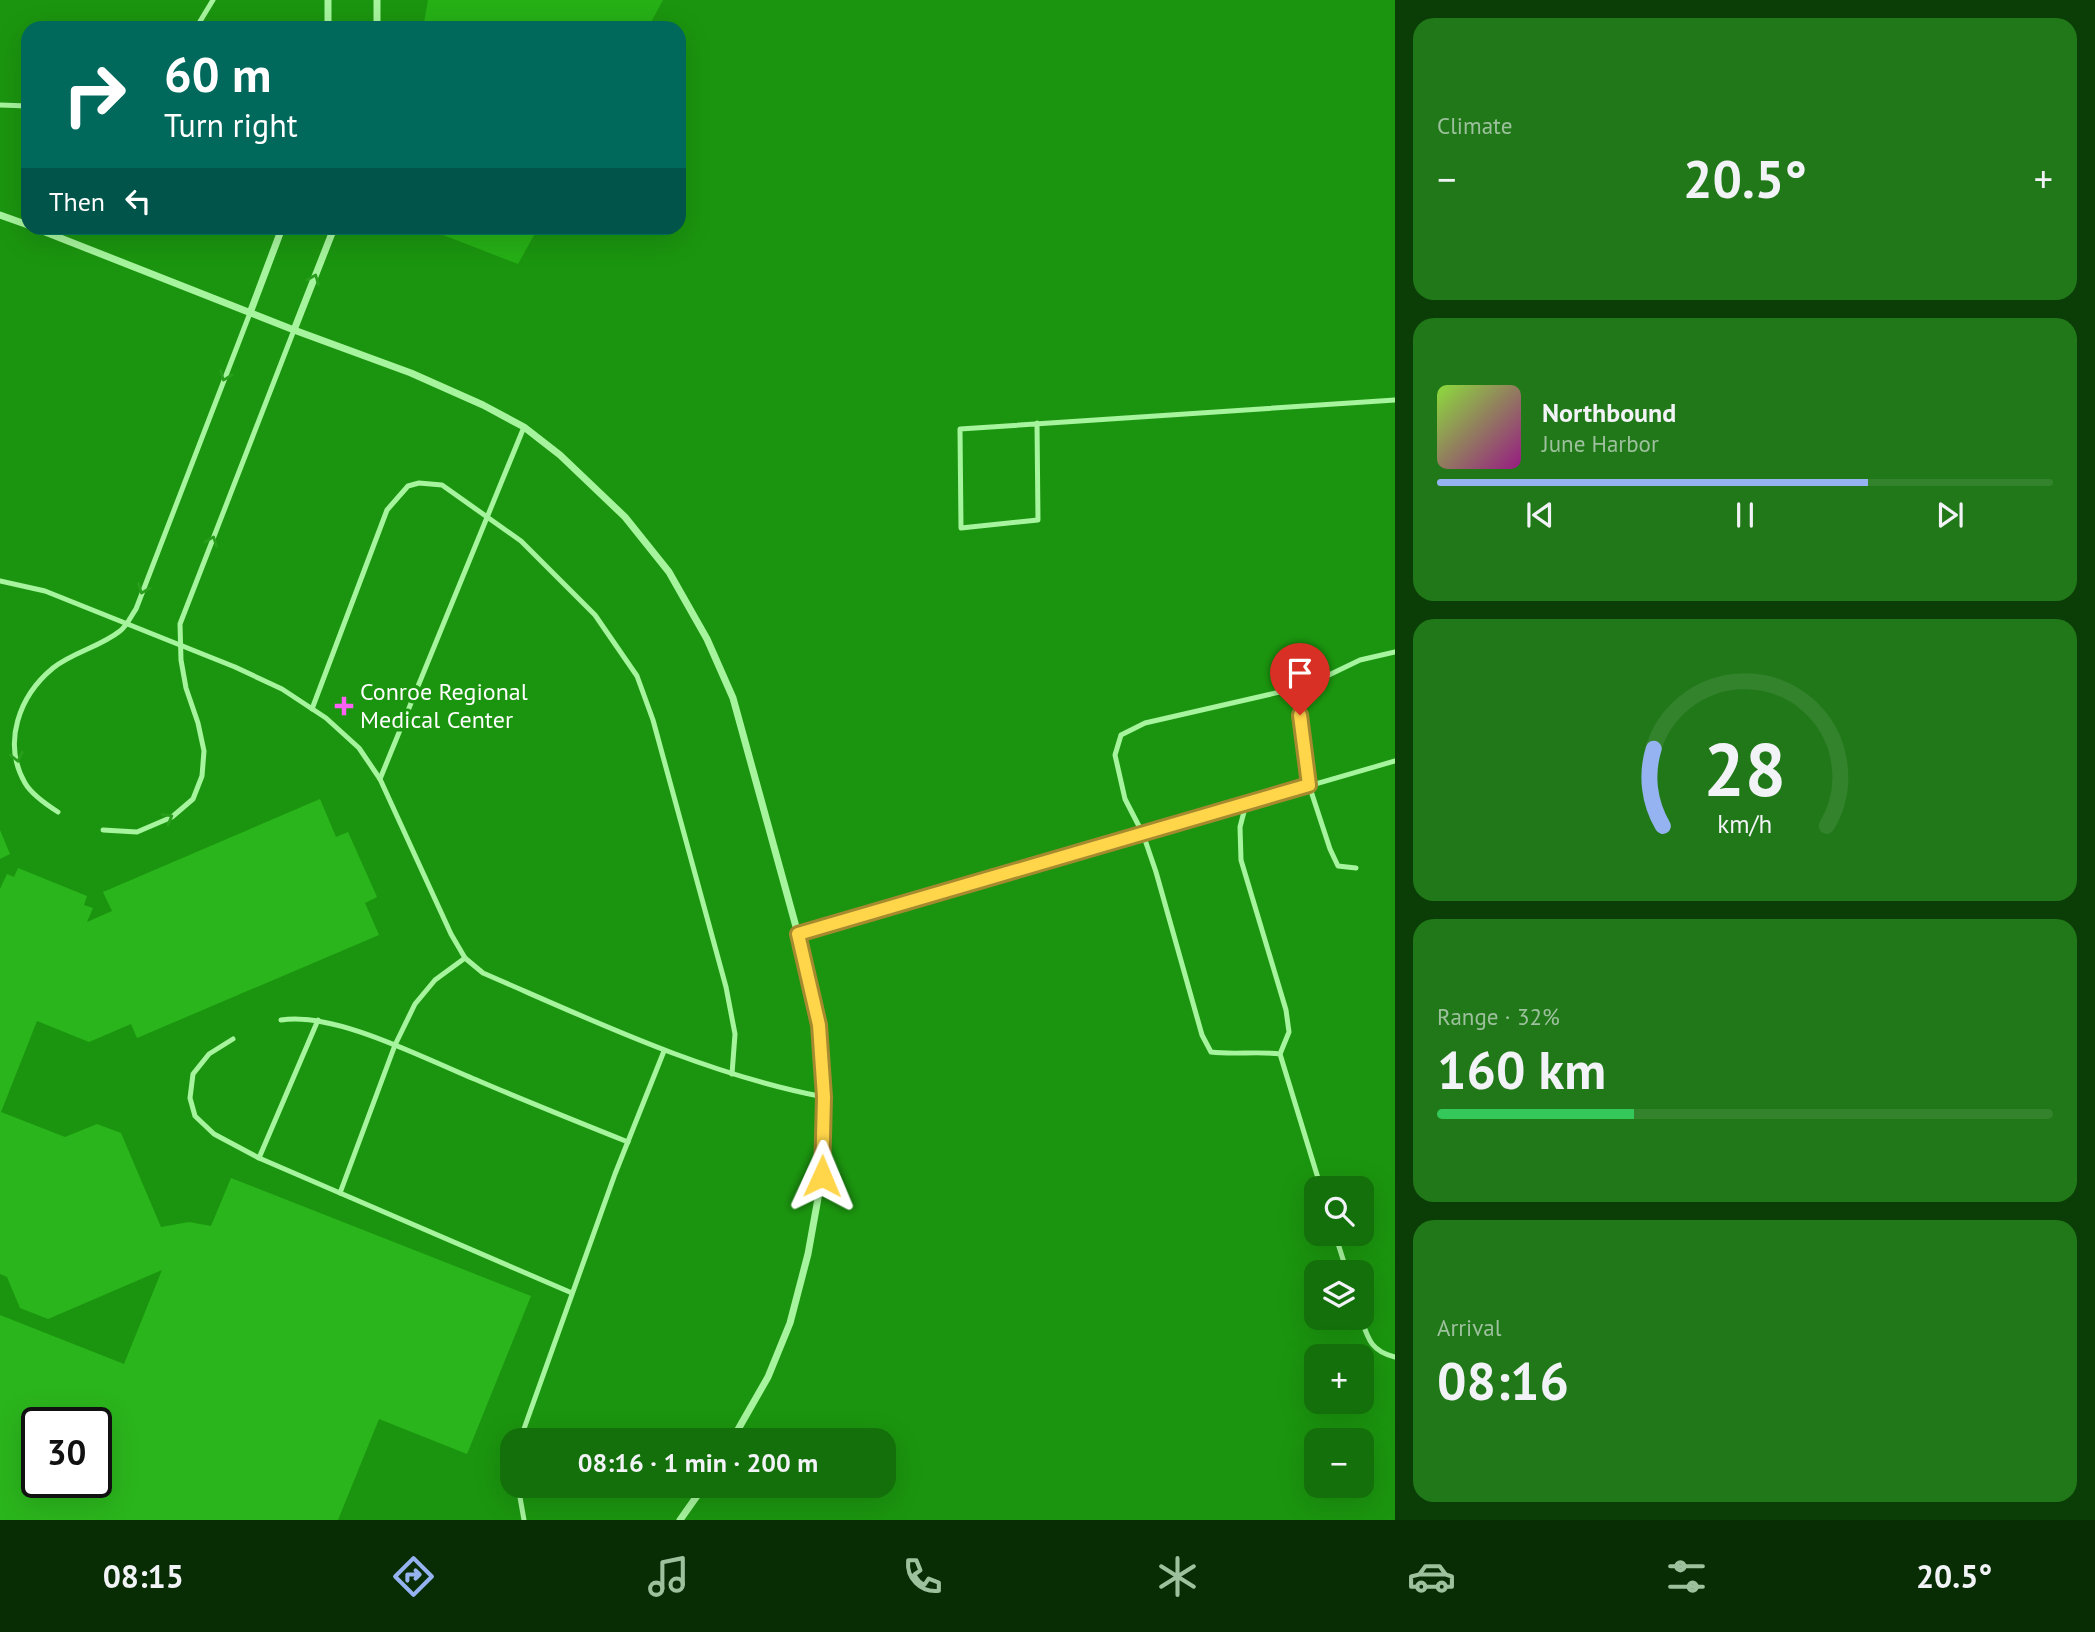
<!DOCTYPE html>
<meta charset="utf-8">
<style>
body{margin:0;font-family:"PT Sans",sans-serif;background:#217819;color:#f1f3f6;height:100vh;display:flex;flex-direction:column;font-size:26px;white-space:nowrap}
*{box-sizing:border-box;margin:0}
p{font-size:23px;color:#9dc19d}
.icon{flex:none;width:38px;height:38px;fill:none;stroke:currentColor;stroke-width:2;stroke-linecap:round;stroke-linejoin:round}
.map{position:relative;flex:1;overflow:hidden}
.drawer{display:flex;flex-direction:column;gap:18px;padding:18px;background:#0b3e06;width:700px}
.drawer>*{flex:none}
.hud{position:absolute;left:21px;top:21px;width:665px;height:214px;border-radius:21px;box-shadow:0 7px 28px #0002;background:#00695c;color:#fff;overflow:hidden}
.buttons{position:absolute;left:1304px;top:1176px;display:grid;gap:14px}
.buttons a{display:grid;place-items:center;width:70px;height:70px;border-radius:14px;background:#14700b;box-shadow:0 7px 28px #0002;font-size:35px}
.speed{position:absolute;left:21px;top:1407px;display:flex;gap:14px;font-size:35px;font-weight:700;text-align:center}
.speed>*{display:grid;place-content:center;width:91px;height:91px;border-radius:50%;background:#14700b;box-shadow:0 7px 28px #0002;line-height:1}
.speed .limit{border:4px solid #111;border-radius:10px;background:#fff;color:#111}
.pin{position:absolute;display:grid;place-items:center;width:60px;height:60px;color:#fff;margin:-72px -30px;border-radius:50% 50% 50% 0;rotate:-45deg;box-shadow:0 0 7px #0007}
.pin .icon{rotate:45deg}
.me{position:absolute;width:77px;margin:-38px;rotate:1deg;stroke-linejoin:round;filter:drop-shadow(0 0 5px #0008)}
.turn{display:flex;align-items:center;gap:24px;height:147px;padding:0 28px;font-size:32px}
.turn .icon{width:91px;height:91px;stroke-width:2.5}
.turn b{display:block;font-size:49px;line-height:60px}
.then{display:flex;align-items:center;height:66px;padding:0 28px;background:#0003;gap:14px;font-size:26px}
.big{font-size:52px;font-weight:700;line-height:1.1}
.drawer .tile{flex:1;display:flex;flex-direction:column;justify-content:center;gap:10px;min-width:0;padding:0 24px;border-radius:21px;background:#217819}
.drawer .dial{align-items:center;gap:0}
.dial svg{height:182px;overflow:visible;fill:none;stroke:#33822c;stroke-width:7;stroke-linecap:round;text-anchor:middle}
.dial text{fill:#f1f3f6;stroke:none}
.song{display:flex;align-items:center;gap:21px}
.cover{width:84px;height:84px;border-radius:10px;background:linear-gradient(135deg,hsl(90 70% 55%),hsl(310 70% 35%))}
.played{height:7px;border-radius:4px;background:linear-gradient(90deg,#95b2f1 70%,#33822c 70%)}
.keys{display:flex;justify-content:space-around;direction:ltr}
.heat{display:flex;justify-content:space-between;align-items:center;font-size:38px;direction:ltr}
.charge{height:10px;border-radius:5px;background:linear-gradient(90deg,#34c759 32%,#33822c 0)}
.trip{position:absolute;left:500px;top:1428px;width:396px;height:70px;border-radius:21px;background:#14700b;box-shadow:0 7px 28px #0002;font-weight:700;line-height:70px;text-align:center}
.dock{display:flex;height:112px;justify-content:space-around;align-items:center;background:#082d04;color:#9dc19d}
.dock .icon{width:49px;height:49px}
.dock .selected{color:#95b2f1}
.dock b{font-size:32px;color:#f1f3f6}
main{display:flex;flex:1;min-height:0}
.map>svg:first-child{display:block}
.green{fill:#26b016}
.building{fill:#2bb51c;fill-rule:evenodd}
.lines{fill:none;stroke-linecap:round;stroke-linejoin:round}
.service{stroke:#a6f49d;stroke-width:5}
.minor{stroke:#a6f49d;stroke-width:7}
.oneway{stroke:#299e1d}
.route-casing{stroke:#a68a30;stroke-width:18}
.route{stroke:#ffd54a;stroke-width:12}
.poi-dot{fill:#ff60f6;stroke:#1b950f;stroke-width:2.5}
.labels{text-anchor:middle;stroke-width:7;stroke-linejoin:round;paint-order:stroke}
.poi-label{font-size:24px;fill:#fff;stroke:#1b950f;text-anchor:start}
</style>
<main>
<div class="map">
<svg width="1395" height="1520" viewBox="0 0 1395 1520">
<rect width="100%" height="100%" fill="#1b950f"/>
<g class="green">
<polygon points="428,0 663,0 648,28 423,28"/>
<polygon points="425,228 538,228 518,264"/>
</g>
<g class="building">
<path d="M 320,799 L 336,837 L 348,832 L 377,897 L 365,903 L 379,935 L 137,1038 L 131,1024 L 89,1042 L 37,1021 L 1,1112 L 65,1137 L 97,1124 L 121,1133 L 161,1227 L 189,1222 L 211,1226 L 231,1178 L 531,1296 L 467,1454 L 379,1419 L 338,1520 L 0,1520 L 0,1315 L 124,1364 L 162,1270 L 48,1319 L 20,1308 L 7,1277 L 0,1274 L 0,889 L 7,874 L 14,877 L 18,868 L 87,896 L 84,905 L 93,908 L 87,922 L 112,911 L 103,892 ZM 37,1423 L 96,1423 L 96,1482 L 37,1482 Z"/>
<polygon points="0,830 10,854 0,859"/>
</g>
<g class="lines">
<g class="service">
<polyline points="196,28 213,0"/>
<polyline points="0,105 28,106"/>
<polyline points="1037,423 1038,520 961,528 960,429 1395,400"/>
<path d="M 0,581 L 45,591 L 235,667 L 282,689 L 326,718 L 359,748 L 380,779 L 451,934 L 465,958 L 483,973 C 594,1021 704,1074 824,1097"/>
<path d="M 1306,686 L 1145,723 L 1121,735 L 1115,755 L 1125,799 L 1143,834 L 1156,872 L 1202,1035 L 1211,1052 C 1234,1055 1257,1051 1280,1054 L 1321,1188"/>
<polyline points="312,709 387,510 408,486 419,483 442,485 521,541 595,615 637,676 653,720 726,987 735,1034 732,1074"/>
<polyline points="380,779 524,427"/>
<polyline points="1246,804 1240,827 1241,860 1286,1010 1289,1032 1280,1054"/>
<path d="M 58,812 C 47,805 32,795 25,783 C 2,743 19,696 53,668 C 73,652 100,647 120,631 C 127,626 131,616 136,609 L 250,313"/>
<polyline points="103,830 137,832 172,817 193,799 202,776 204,751 198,723 186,688 181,660 180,624 294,330"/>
<polyline points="1356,868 1338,866 1330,849 1309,785 1300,715 1306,686 1360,660 1395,652"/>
<polyline points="798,934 1395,761"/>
<polyline points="465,958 435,980 415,1004 395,1045 340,1193 572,1293"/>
<path d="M 281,1020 C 335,1011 427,1060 479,1081 C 528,1102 578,1122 628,1142"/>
<polyline points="233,1039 209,1054 193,1074 190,1098 195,1116 214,1134 259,1158 340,1193"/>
<polyline points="259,1158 318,1020"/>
<polyline points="1335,1234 1347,1272"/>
<path d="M 1361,1318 C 1368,1339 1371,1351 1395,1357"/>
<polyline points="520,1440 615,1174 664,1051"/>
<polyline points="518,1486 524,1520"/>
</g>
<g class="minor">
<polyline points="328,0 328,28"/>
<polyline points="377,0 377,28"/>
<polyline points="0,215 28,225"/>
<polyline points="35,228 294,330 411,373 483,405 524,427 560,455 625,517 669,572 707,639 733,698 798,934 819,1025 824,1097 822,1176 808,1254 790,1323 768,1377 732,1440"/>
<polyline points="250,313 282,228"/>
<polyline points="294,330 334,228"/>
<polyline points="680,1520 704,1486"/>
</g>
</g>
<defs><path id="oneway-chevron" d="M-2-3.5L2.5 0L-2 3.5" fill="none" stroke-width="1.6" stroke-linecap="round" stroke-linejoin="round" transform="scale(1.75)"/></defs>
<g class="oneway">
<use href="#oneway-chevron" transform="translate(314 279) rotate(-68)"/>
<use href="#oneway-chevron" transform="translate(225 376) rotate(111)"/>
<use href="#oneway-chevron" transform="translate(212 541) rotate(-69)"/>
<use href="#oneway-chevron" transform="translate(143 589) rotate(111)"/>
<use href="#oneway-chevron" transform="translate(17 757) rotate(77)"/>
<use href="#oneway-chevron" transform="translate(168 818) rotate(-29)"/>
</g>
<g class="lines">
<defs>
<polyline id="route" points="822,1176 824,1097 819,1025 798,934 1309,785 1300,715"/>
</defs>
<use href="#route" class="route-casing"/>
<use href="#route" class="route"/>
</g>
<path class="poi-dot" d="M340.5 695.5h7v7h7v7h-7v7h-7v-7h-7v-7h7z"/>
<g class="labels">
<g class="poi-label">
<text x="360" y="700">Conroe Regional<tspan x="360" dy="28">Medical Center</tspan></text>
</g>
</g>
</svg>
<div class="buttons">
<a><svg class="icon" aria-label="search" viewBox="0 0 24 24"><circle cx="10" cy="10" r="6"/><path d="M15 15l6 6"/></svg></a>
<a><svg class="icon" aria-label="layers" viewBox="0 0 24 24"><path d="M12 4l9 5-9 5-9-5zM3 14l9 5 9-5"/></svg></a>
<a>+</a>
<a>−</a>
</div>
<div class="speed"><div class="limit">30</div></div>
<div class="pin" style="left:1300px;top:715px;background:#d93025"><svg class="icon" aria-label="arrive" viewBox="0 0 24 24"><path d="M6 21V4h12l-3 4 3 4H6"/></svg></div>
<svg class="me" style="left:822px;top:1176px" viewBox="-20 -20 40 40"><path d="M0-17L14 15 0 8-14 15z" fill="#ffd54a" stroke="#fff" stroke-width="4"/></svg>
<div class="trip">08:16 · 1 min · 200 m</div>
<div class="hud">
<div class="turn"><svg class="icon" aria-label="right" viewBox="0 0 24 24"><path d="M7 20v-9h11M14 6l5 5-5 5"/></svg><div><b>60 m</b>Turn right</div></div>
<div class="then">Then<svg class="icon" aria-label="left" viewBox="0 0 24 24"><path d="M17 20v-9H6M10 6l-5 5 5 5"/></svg></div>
</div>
</div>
<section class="drawer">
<div class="tile"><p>Climate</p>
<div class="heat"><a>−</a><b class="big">20.5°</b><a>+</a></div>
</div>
<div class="tile">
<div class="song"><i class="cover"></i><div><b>Northbound</b><p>June Harbor</p></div></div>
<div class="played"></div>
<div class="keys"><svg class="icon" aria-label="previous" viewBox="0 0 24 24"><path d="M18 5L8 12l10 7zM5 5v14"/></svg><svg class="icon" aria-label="pause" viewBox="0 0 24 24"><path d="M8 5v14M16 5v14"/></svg><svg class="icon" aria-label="next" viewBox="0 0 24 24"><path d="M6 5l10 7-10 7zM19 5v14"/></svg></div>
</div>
<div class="tile dial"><svg viewBox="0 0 100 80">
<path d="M14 69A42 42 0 1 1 86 69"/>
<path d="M14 69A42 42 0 0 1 10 35" stroke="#95b2f1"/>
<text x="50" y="56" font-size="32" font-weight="700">28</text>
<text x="50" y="72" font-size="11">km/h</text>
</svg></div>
<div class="tile"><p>Range · 32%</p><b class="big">160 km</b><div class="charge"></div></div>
<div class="tile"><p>Arrival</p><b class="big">08:16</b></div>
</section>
</main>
<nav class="dock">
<b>08:15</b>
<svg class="icon selected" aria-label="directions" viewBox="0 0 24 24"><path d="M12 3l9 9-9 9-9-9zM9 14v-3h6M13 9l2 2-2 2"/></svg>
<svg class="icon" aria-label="music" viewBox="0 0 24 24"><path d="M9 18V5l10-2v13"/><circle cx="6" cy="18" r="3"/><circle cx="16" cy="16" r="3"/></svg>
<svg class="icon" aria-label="phone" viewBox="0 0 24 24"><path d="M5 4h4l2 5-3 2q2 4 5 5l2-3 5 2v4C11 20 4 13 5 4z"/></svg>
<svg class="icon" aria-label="climate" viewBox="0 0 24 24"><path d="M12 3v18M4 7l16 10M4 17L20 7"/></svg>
<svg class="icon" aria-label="car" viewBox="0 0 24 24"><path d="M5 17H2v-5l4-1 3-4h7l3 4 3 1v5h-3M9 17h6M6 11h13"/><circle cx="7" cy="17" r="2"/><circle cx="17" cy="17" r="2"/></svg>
<svg class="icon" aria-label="filters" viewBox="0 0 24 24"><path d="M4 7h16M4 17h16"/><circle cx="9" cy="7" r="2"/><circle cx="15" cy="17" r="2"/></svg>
<b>20.5°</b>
</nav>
